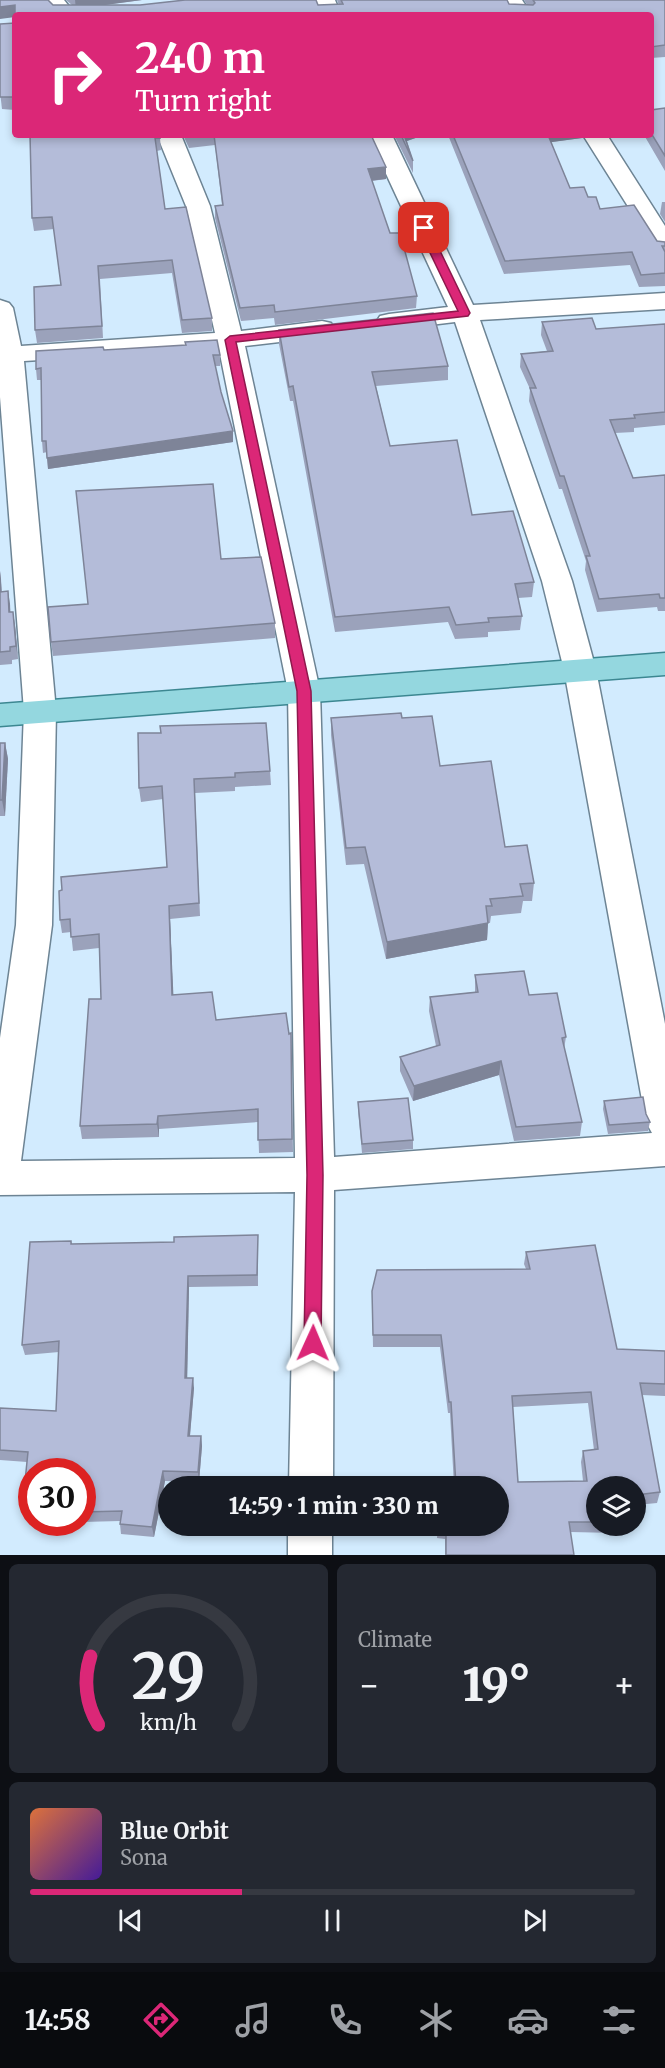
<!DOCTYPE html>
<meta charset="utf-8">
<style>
body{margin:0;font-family:Merriweather,serif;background:#242831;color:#f1f3f6;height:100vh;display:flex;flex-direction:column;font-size:22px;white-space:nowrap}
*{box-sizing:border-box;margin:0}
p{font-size:20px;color:#9ea1a6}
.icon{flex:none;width:33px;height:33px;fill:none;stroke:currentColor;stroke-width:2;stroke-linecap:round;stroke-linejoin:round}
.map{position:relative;height:1555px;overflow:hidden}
.panel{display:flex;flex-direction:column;gap:9px;padding:9px;background:#0d0f14;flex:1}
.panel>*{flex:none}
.banner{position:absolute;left:12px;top:12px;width:642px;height:126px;border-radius:6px;box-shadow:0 3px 9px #0003;background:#db2777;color:#fff;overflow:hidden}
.controls{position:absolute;left:586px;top:1476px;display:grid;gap:12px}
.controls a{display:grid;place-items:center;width:60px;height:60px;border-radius:50%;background:#171b24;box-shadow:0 3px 9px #0003;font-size:30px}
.speed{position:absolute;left:18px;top:1458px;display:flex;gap:12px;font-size:30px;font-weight:700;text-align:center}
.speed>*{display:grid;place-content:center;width:78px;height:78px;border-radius:50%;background:#171b24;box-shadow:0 3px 9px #0003;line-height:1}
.speed .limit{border:9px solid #d22;background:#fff;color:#111}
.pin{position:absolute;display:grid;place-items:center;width:51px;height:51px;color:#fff;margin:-26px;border-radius:12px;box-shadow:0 3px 9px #0006}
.me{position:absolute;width:66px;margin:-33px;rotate:1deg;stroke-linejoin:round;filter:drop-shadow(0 0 4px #0008)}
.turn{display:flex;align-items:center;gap:21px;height:126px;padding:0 24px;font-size:27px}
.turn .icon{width:78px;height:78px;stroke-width:2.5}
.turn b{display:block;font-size:42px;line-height:51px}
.big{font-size:45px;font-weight:800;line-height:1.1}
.panel .widget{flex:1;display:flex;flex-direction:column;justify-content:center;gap:9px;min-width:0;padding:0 21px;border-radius:9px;background:#242831}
.panel .dial{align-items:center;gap:0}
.dial svg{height:156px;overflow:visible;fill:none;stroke:#363941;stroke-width:7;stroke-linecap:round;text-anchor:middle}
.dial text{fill:#f1f3f6;stroke:none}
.song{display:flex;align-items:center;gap:18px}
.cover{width:72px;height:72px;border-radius:9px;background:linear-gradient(135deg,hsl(20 70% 55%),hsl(260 70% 35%))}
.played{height:6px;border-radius:3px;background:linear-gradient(90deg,#db2777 35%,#363941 35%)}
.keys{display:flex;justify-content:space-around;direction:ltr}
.heat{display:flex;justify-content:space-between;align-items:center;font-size:33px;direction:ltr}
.panel .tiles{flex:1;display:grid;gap:9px;grid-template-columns:1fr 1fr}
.widget:last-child{grid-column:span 2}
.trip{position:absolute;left:158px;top:1476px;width:351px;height:60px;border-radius:30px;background:#171b24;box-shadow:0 3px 9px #0003;font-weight:800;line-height:60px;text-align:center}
.dock{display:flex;height:96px;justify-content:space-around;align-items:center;background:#090b0e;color:#9ea1a6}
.dock .icon{width:42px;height:42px}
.dock .selected{color:#db2777}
.dock b{font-size:27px;color:#f1f3f6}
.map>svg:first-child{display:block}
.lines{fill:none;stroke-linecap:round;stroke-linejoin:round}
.minor-casing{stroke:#6d8494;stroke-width:3}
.major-casing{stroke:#3c8791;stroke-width:3}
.minor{fill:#fff;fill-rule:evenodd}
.major{fill:#94d7df;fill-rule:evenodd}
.wall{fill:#9ba2bb;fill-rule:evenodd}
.shaded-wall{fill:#7e8498}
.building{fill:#b4bcd9;stroke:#7e8498;stroke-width:1.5;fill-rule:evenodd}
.route{fill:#db2777;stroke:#8e194d;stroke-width:1.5}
</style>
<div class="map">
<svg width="665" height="1555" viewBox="0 0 665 1555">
<rect width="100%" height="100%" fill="#d2ebfe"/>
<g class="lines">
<defs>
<g id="minor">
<polygon points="42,0 64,0 76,15 54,15"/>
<polygon points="313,0 335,0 341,15 319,15"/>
<polygon points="500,0 522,0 532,15 510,15"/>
<path d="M 157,135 L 181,135 L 210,206 L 241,331 L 322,321 L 331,323 L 335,329 L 331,335 L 322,337 L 245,346 L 320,691 L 334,1157 L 652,1133 L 646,1122 L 564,670 L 542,581 L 455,322 L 389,330 L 380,328 L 376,322 L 380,316 L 389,314 L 448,307 L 368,135 L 392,135 L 473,305 L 665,293 L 665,309 L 480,320 L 572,581 L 596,670 L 665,1024 L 665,1166 L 334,1190 L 333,1486 L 289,1486 L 295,1192 L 0,1195 L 0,1038 L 16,925 L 24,711 L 0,397 L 0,300 L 9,303 L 13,308 L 21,346 L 215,333 L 186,206 ZM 219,349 L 288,691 L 295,1158 L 21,1161 L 52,925 L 56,711 L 24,361 Z"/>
<polygon points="583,135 607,135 665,226 665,253 656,251 653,246"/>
<rect x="288" y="1526" width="44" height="29"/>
</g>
<polygon id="major" points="665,653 665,675 0,726 0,704"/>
</defs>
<use href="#minor" class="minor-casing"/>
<use href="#major" class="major-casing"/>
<use href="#minor" class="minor"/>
<use href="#major" class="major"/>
</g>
<g class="wall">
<polygon points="66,0 142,0 103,5 339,5 337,0 507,0 509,4 527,5 524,0 665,0 665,57 651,58 651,15 72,5"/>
<polygon points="15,23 15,110 2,109 0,92"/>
<polygon points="665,108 665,171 644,135 651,135 651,110"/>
<polygon points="30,135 160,138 161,150 157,151 165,209 212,318 212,331 182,333 172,273 100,279 103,338 37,343 35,330 61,285 54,229 34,231 32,218"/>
<polygon points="183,135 371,135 386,167 386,179 372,181 390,233 417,296 416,308 275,325 274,318 241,321 215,218 215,206 222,205 215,145 189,148"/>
<polygon points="394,135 424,135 407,141 413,161 413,173"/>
<polygon points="448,135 583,135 582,138 551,142 570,188 588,197 600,209 657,241 665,242 665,286 639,287 630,265 504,274"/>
<polygon points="662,202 665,202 665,222 660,214"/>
<polygon points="542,322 596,329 665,324 665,425 634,428 634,432 615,433 633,478 665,475 665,611 658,611 657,607 597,612 585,570 586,561 562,489 559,489 529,401 530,389 520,367 521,354 547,351 541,335"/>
<polygon points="279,330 448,366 448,380 376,386 390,446 472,515 534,582 532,597 518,598 522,616 520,630 488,632 488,637 455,639 448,622 335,632 293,401 290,401 279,344"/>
<polygon points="104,350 220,355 220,366 215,366 221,392 233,442 48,469 47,452 43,453 42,441 41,380 37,380 36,369"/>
<polygon points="221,559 275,623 275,638 53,656 51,642 88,604"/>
<polygon points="0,571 2,592 10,604 10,612 15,625 18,659 12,660 12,664 0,665"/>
<polygon points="331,718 402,718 534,883 532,901 523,901 521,913 491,916 490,923 488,923 487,940 386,959 364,864 346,865 331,735"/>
<polygon points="138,733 270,771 271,785 235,787 235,791 195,793 200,916 170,919 173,995 216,1020 291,1033 293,1152 259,1153 258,1122 159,1129 159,1137 82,1139 80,1126 101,999 99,948 73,951 71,932 62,933 60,920 167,867 163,799 141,802 139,788"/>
<polygon points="0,743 5,743 8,759 5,816 0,816"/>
<polygon points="475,975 529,995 566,1037 564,1049 582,1122 580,1136 514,1141 499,1075 413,1101 400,1071 400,1057 436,1046 429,1011 430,997 475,992"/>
<polygon points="604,1101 646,1114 650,1122 648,1131 608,1134 603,1109"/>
<polygon points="358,1102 413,1140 413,1149 362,1153 358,1110"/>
<polygon points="71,1241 72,1244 258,1246 258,1286 189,1287 187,1378 194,1388 190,1436 201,1436 202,1446 199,1482 165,1481 154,1537 121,1534 120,1524 120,1521 82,1522 82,1472 32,1472 32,1511 25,1511 23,1501 27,1462 0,1460 0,1408 56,1411 59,1352 25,1355 22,1345"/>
<path d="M 526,1252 L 617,1349 L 665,1351 L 665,1396 L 642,1395 L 660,1492 L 657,1503 L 636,1505 L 636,1486 L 597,1486 L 597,1526 L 619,1526 L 617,1533 L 570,1532 L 573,1555 L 445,1555 L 445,1539 L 437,1538 L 438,1526 L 498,1486 L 454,1486 L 450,1413 L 448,1413 L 440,1347 L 373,1347 L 372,1291 L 526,1269 L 524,1264 ZM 588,1403 L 594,1450 L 583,1451 L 581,1462 L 583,1481 L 518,1482 L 513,1407 Z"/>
</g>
<g class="shaded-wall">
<polygon points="75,0 142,0 76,9"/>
<polygon points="15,5 15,17 0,19 0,7"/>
<polygon points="403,135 424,135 404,142"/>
<polygon points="546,135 583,135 582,138 545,143"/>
<polygon points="386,167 386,179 368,181 368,169"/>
<polygon points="233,431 233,442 48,469 47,458"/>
<polygon points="0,571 1,579 2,605 0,592"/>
<polygon points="8,591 10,604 11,625 9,612"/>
<polygon points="13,612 15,625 18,659 16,646"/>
<polygon points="5,743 8,759 5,816 2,800"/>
<polygon points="169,906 170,919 174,1008 172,995"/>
<polygon points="488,923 487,940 386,959 387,942"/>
<polygon points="501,1061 499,1075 413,1101 414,1086"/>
<polygon points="158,1116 159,1129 159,1137 157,1124"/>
<polygon points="188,1276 189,1287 187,1388 185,1378"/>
<polygon points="193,1378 194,1388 189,1446 188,1436"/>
<polygon points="201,1436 202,1446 199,1482 198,1472"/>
<polygon points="163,1471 165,1481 154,1537 152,1527"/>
</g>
<g class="building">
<polygon points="0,0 48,0 53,5 140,5 185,0 316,0 318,5 343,4 341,0 507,0 509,4 533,5 535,3 533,0 665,0 665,45 651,47 651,15 15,15 15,5 0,7"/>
<polygon points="15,23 15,97 0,97 0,24"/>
<polygon points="665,108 665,156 651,133 651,110"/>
<polygon points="30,135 159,135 160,138 155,138 165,209 186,207 212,318 182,320 172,260 98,266 102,326 35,330 34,287 61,285 52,217 32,218"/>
<polygon points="214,135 371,135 386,167 368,169 390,233 400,233 417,296 275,312 274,305 240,308 215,206 223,205"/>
<polygon points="401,135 404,135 413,161"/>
<polygon points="453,135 548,135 570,188 584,187 588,197 596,197 600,209 634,205 657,241 665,242 665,246 662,246 665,252 665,273 641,275 632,252 505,261"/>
<polygon points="433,313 448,366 372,372 390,446 457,440 472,515 513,511 534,582 515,584 522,616 488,618 489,622 456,625 449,607 335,617 293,386 289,387 279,330"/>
<polygon points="592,318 596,329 665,324 665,412 634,415 635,418 610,420 633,478 665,475 665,598 660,598 659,594 599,599 586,556 590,556 564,476 560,476 530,388 536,388 521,354 553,351 542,322"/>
<polygon points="217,340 220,355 213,355 221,392 233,431 47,458 46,441 42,441 41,368 36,369 36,351 103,347 104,350 186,345 185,342"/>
<polygon points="213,484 221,559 261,557 275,623 51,642 48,607 88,604 76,491"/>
<polygon points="8,591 9,612 13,612 16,646 10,647 10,651 0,652 0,592"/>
<polygon points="401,713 402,718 432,716 440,766 491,761 505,847 527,845 534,883 520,884 523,896 490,899 492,906 486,906 488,923 387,942 365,847 346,848 331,718"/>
<polygon points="266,723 270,771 235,773 235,777 194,779 199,903 169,906 172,995 212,992 216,1020 286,1013 289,1034 291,1033 292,1139 258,1140 258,1109 158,1116 157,1124 80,1126 89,999 101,999 99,934 71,937 70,919 60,920 59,891 62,890 61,877 167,867 162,786 139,788 138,733 161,733 160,726"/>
<polygon points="0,743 5,743 2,800 0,800"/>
<polygon points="524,971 529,995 557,993 566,1037 562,1038 582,1122 516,1127 501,1061 414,1086 400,1057 440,1045 430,997 478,992 475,975"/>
<polygon points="643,1097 646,1114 650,1122 609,1125 604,1101"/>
<polygon points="408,1098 413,1140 362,1144 358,1102"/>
<polygon points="258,1235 257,1275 188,1276 185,1378 193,1378 188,1436 201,1436 198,1472 163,1471 152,1527 120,1524 122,1511 82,1512 82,1472 32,1472 32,1501 23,1501 28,1452 0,1450 0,1408 56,1411 59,1341 22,1345 30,1242 71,1241 71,1244 174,1242 174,1237"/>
<path d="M 595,1245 L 617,1349 L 665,1351 L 665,1384 L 640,1383 L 660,1492 L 636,1495 L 636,1486 L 597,1486 L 597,1522 L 569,1522 L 574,1555 L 446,1555 L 446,1528 L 438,1527 L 438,1526 L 498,1526 L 498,1486 L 456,1486 L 451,1402 L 449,1402 L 441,1335 L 373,1335 L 372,1291 L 377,1270 L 530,1269 L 526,1252 ZM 591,1392 L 598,1449 L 583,1451 L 587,1481 L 518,1482 L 512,1396 Z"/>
</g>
<polygon class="route" points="424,224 429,228 470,313 468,316 236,342 311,691 323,1175 321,1343 319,1349 313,1351 307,1349 304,1343 307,1175 297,691 225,340 230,336 458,311 418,228"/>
</svg>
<div class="controls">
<a><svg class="icon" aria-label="layers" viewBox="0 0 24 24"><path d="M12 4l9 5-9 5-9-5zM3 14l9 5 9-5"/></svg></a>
</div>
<div class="speed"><div class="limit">30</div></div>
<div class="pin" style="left:424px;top:228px;background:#d93025"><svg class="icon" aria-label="arrive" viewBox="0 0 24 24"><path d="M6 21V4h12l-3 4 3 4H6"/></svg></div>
<svg class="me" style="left:313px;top:1343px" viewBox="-20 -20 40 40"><path d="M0-17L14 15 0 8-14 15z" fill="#db2777" stroke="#fff" stroke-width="4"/></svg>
<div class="trip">14:59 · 1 min · 330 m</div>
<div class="banner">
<div class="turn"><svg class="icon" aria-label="right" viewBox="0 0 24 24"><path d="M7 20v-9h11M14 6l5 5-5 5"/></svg><div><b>240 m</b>Turn right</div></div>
</div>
</div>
<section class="panel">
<div class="tiles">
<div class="widget dial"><svg viewBox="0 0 100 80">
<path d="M14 69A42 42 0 1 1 86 69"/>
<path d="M14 69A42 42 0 0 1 10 34" stroke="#db2777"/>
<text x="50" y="56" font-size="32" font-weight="700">29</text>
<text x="50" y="72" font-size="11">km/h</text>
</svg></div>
<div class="widget"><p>Climate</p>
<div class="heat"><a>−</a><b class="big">19°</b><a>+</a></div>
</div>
<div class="widget">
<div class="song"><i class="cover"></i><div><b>Blue Orbit</b><p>Sona</p></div></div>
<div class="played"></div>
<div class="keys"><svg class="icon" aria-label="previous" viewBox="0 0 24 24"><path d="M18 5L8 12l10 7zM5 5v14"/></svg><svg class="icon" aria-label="pause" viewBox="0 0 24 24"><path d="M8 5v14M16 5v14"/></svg><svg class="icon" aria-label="next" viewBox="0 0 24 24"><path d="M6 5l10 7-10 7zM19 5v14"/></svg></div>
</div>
</div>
</section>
<nav class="dock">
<b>14:58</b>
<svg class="icon selected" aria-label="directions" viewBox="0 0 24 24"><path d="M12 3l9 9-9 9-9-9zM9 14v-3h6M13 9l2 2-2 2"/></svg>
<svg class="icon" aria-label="music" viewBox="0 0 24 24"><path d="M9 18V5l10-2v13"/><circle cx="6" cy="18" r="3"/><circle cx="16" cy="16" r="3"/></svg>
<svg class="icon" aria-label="phone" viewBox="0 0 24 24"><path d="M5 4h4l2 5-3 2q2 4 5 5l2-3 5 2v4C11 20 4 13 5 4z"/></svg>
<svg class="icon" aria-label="climate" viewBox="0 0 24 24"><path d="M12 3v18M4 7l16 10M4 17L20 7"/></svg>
<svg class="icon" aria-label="car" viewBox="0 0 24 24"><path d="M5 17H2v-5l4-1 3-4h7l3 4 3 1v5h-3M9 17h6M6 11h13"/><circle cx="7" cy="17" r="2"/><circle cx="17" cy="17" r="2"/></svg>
<svg class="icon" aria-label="filters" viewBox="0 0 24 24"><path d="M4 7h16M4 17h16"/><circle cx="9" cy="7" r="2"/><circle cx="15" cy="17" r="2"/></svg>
</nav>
